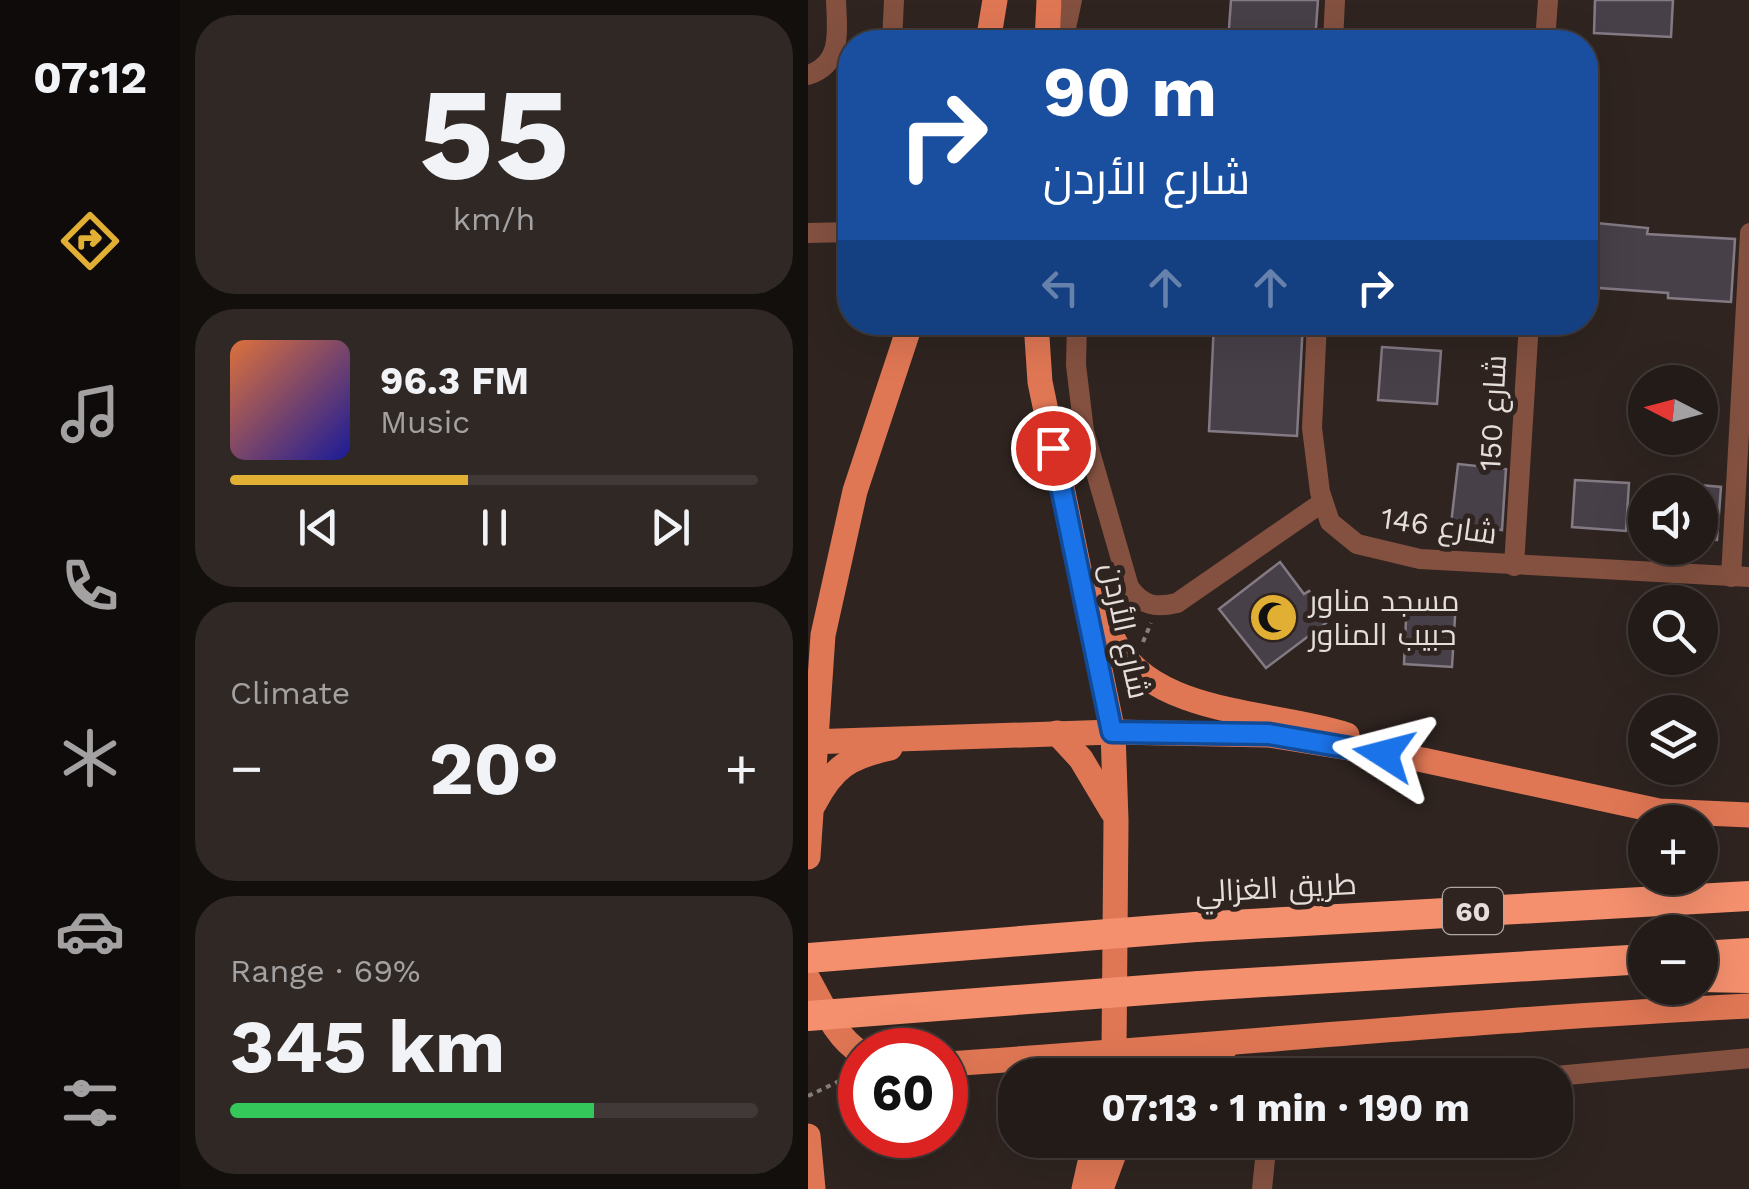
<!DOCTYPE html>
<meta charset="utf-8">
<style>
body{margin:0;font-family:"Work Sans",Cairo,sans-serif;background:#2f2825;color:#f1f3f6;height:100vh;display:flex;flex-direction:column;font-size:38px;white-space:nowrap}
*{box-sizing:border-box;margin:0}
p{font-size:32px;color:#a3a1a2}
.icon{flex:none;width:55px;height:55px;fill:none;stroke:currentColor;stroke-width:2;stroke-linecap:round;stroke-linejoin:round}
.map{position:relative;flex:1;overflow:hidden}
.side{display:flex;flex-direction:column;gap:15px;padding:15px;background:#130f0d;width:628px}
.side>*{flex:none}
.banner{position:absolute;left:30px;top:30px;width:760px;height:305px;border-radius:40px;box-shadow:0 10px 40px #0002,0 0 0 2px #403937;background:#1a4fa0;color:#fff;overflow:hidden}
.needle{width:65px;rotate:276deg}
.fabs{position:absolute;left:820px;top:365px;display:grid;gap:20px}
.fabs a{display:grid;place-items:center;width:90px;height:90px;border-radius:50%;background:#231b18;box-shadow:0 10px 40px #0002,0 0 0 2px #403937;font-size:50px}
.speed{position:absolute;left:30px;top:1028px;display:flex;gap:20px;font-size:50px;font-weight:700;text-align:center}
.speed>*{display:grid;place-content:center;width:130px;height:130px;border-radius:50%;background:#231b18;box-shadow:0 10px 40px #0002,0 0 0 2px #403937;line-height:1}
.speed .limit{border:15px solid #d22;background:#fff;color:#111}
.pin{position:absolute;display:grid;place-items:center;width:85px;height:85px;color:#fff;margin:-42px;border:5px solid #fff;border-radius:50%;box-shadow:0 2px 10px #0007}
.me{position:absolute;width:110px;margin:-55px;rotate:279deg;stroke-linejoin:round;filter:drop-shadow(0 0 8px #0008)}
.turn{display:flex;align-items:center;gap:35px;height:210px;padding:0 40px;font-size:45px}
.turn .icon{width:130px;height:130px;stroke-width:2.5}
.turn b{display:block;font-size:70px;line-height:85px}
.lanes{display:flex;align-items:center;height:95px;padding:0 40px;background:#0003;justify-content:center;gap:50px;direction:ltr}
.lanes .off{opacity:.35}
.big{font-size:75px;font-weight:700;line-height:1.1}
.side .widget{flex:1;display:flex;flex-direction:column;justify-content:center;gap:15px;min-width:0;padding:0 35px;border-radius:40px;background:#2f2825}
.side .dial{align-items:center;gap:0}
.dial b{font-size:130px;line-height:1}
.song{display:flex;align-items:center;gap:30px}
.cover{width:120px;height:120px;border-radius:15px;background:linear-gradient(135deg,hsl(20 70% 55%),hsl(240 70% 35%))}
.played{height:10px;border-radius:5px;background:linear-gradient(90deg,#e1af34 45%,#403937 45%)}
.keys{display:flex;justify-content:space-around;direction:ltr}
.heat{display:flex;justify-content:space-between;align-items:center;font-size:55px;direction:ltr}
.charge{height:15px;border-radius:8px;background:linear-gradient(90deg,#34c759 69%,#403937 0)}
.trip{position:absolute;left:190px;top:1058px;width:575px;height:100px;border-radius:40px;background:#231b18;box-shadow:0 10px 40px #0002,0 0 0 2px #403937;font-weight:700;line-height:100px;text-align:center}
main{display:flex;flex:1;min-height:0}
.menu{display:flex;flex-direction:column;width:180px;justify-content:space-around;align-items:center;background:#0e0b0a;color:#a3a1a2}
.menu .icon{width:70px;height:70px}
.menu .selected{color:#e1af34}
.menu b{font-size:45px;color:#f1f3f6}
.map>svg:first-child{display:block}
.building{fill:#484049;stroke:#837a84;stroke-width:2.5}
.lines{fill:none;stroke-linecap:round;stroke-linejoin:round}
.path{stroke:#89807c;stroke-width:4;stroke-dasharray:5 5;stroke-linecap:butt}
.minor{stroke:#845140;stroke-width:20}
.major{stroke:#e07754;stroke-width:25}
.highway{stroke:#f5906e;stroke-width:30}
.highway-bridge{stroke:#f5906e;stroke-width:30}
.route-casing{stroke:#114b97;stroke-width:25}
.route{stroke:#1a73e8;stroke-width:18}
.labels{text-anchor:middle;stroke-width:10;stroke-linejoin:round;paint-order:stroke}
.shield{fill:#2f2420;stroke:#aea6a3;stroke-width:2.5}
.shield-label{font-size:28px;font-weight:bold;fill:#e5dedb}
.street-label{font-size:30px;fill:#e5dedb;stroke:#2f2420}
.poi-label{font-size:30px;fill:#e5dedb;stroke:#2f2420;text-anchor:start}
</style>
<main>
<nav class="menu">
<b>07:12</b>
<svg class="icon selected" aria-label="directions" viewBox="0 0 24 24"><path d="M12 3l9 9-9 9-9-9zM9 14v-3h6M13 9l2 2-2 2"/></svg>
<svg class="icon" aria-label="music" viewBox="0 0 24 24"><path d="M9 18V5l10-2v13"/><circle cx="6" cy="18" r="3"/><circle cx="16" cy="16" r="3"/></svg>
<svg class="icon" aria-label="phone" viewBox="0 0 24 24"><path d="M5 4h4l2 5-3 2q2 4 5 5l2-3 5 2v4C11 20 4 13 5 4z"/></svg>
<svg class="icon" aria-label="climate" viewBox="0 0 24 24"><path d="M12 3v18M4 7l16 10M4 17L20 7"/></svg>
<svg class="icon" aria-label="car" viewBox="0 0 24 24"><path d="M5 17H2v-5l4-1 3-4h7l3 4 3 1v5h-3M9 17h6M6 11h13"/><circle cx="7" cy="17" r="2"/><circle cx="17" cy="17" r="2"/></svg>
<svg class="icon" aria-label="filters" viewBox="0 0 24 24"><path d="M4 7h16M4 17h16"/><circle cx="9" cy="7" r="2"/><circle cx="15" cy="17" r="2"/></svg>
</nav>
<section class="side">
<div class="widget dial"><b>55</b><p>km/h</p></div>
<div class="widget">
<div class="song"><i class="cover"></i><div><b>96.3 FM</b><p>Music</p></div></div>
<div class="played"></div>
<div class="keys"><svg class="icon" aria-label="previous" viewBox="0 0 24 24"><path d="M18 5L8 12l10 7zM5 5v14"/></svg><svg class="icon" aria-label="pause" viewBox="0 0 24 24"><path d="M8 5v14M16 5v14"/></svg><svg class="icon" aria-label="next" viewBox="0 0 24 24"><path d="M6 5l10 7-10 7zM19 5v14"/></svg></div>
</div>
<div class="widget"><p>Climate</p>
<div class="heat"><a>−</a><b class="big">20°</b><a>+</a></div>
</div>
<div class="widget"><p>Range · 69%</p><b class="big">345 km</b><div class="charge"></div></div>
</section>
<div class="map">
<svg width="942" height="1189" viewBox="0 0 942 1189">
<rect width="100%" height="100%" fill="#2f2420"/>
<g class="building">
<polygon points="423,0 510,0 507,42 420,42"/>
<polygon points="787,0 865,0 863,37 786,33"/>
<polygon points="778,222 840,228 839,234 927,239 923,302 860,298 860,293 778,287"/>
<polygon points="406,322 495,322 489,436 401,431"/>
<polygon points="574,347 633,351 629,404 570,400"/>
<polygon points="650,464 698,469 694,530 643,524"/>
<polygon points="767,480 821,483 818,531 764,527"/>
<polygon points="892,485 913,487 909,540 892,539"/>
<polygon points="472,562 496,594 501,591 515,610 512,614 518,623 458,668 411,609"/>
<polygon points="599,597 648,600 644,667 596,664"/>
</g>
<g class="lines">
<g class="path">
<polyline points="335,642 343,623"/>
<polyline points="503,1075 504,1060"/>
<polyline points="0,1096 48,1073"/>
</g>
<g class="minor">
<polyline points="84,42 86,0"/>
<polyline points="255,42 264,0"/>
<polyline points="525,42 527,0"/>
<polyline points="737,42 740,0"/>
<path d="M 0,75 C 35,64 29,30 28,0"/>
<polyline points="0,233 42,232"/>
<path d="M 269,322 L 268,365 L 276,431 L 321,587 C 334,606 348,608 369,603 L 515,502"/>
<polyline points="509,322 504,428 512,492 522,522 549,544 612,559 942,577"/>
<polyline points="706,566 721,322"/>
<polyline points="923,577 942,233"/>
<polyline points="748,1076 942,1058"/>
<polyline points="454,1189 459,1140"/>
</g>
<g class="major">
<polyline points="180,42 187,0"/>
<polyline points="239,42 241,0"/>
<polyline points="228,322 232,382 305,732 308,820 306,1052 301,1075"/>
<path d="M 288,599 C 295,616 301,634 311,649 C 353,716 471,712 539,735"/>
<polyline points="249,733 273,759 304,811"/>
<polyline points="0,742 305,732 461,735 615,760 851,811 942,815"/>
<path d="M 6,804 C 25,767 41,757 82,748"/>
<polyline points="0,857 15,635 47,491 103,322"/>
<path d="M 0,979 C 14,1003 27,1037 52,1052"/>
<path d="M 138,1064 C 406,1046 673,1019 942,1006"/>
<polyline points="364,1075 417,1048"/>
<polyline points="0,1136 5,1189"/>
<polyline points="276,1189 287,1140"/>
<polyline points="293,1189 311,1140"/>
</g>
<g class="highway">
<polyline points="388,927 942,896"/>
<polyline points="892,956 942,953"/>
<polyline points="892,977 942,978"/>
<polyline points="391,986 838,959"/>
</g>
<g class="highway-bridge">
<polyline points="0,958 388,927"/>
<polyline points="0,1016 391,986"/>
</g>
</g>
<g class="lines">
<defs>
<polyline id="route" points="245,448 304,732 461,734 576,754"/>
</defs>
<use href="#route" class="route-casing"/>
<use href="#route" class="route"/>
</g>
<defs>
<symbol id="mosque-disc" viewBox="-11 -11 22 22"><circle r="9.5" fill="#e1af34" stroke="#2f2420"/><path d="M3.5-4.9A6 6 0 1 0 3.5 4.9A5 5 0 1 1 3.5-4.9Z" fill="#111"/></symbol>
</defs>
<g fill-rule="evenodd">
<use href="#mosque-disc" x="438" y="590" width="55" height="55"/>
</g>
<g class="labels">
<rect class="shield" x="635" y="888" width="60" height="46" rx="8"/>
<g class="shield-label">
<text x="665" y="921">60</text>
</g>
<g class="street-label">
<text transform="translate(685 413) rotate(-87)" y="10">شارع 150</text>
<text transform="translate(631 526) rotate(8)" y="10">شارع 146</text>
<text transform="translate(317 631) rotate(78)" y="10">شارع الأردن</text>
<text transform="translate(468 888) rotate(-3)" y="10">طريق الغزالي</text>
</g>
<g class="poi-label">
<text x="501" y="611">مسجد مناور<tspan x="501" dy="34">حبيب المناور</tspan></text>
</g>
</g>
</svg>
<div class="fabs">
<a><svg class="needle" viewBox="-14 -14 28 28"><path d="M0-13l5 13h-10z" fill="#e53935"/><path d="M0 13l5-13h-10z" fill="#a3a1a2"/></svg></a>
<a><svg class="icon" aria-label="sound" viewBox="0 0 24 24"><path d="M4 9h4l5-4v14l-5-4H4zM17 9q2 3 0 6"/></svg></a>
<a><svg class="icon" aria-label="search" viewBox="0 0 24 24"><circle cx="10" cy="10" r="6"/><path d="M15 15l6 6"/></svg></a>
<a><svg class="icon" aria-label="layers" viewBox="0 0 24 24"><path d="M12 4l9 5-9 5-9-5zM3 14l9 5 9-5"/></svg></a>
<a>+</a>
<a>−</a>
</div>
<div class="speed"><div class="limit">60</div></div>
<div class="pin" style="left:245px;top:448px;background:#d93025"><svg class="icon" aria-label="arrive" viewBox="0 0 24 24"><path d="M6 21V4h12l-3 4 3 4H6"/></svg></div>
<svg class="me" style="left:576px;top:754px" viewBox="-20 -20 40 40"><path d="M0-17L14 15 0 8-14 15z" fill="#1a73e8" stroke="#fff" stroke-width="4"/></svg>
<div class="trip">07:13 · 1 min · 190 m</div>
<div class="banner">
<div class="turn"><svg class="icon" aria-label="right" viewBox="0 0 24 24"><path d="M7 20v-9h11M14 6l5 5-5 5"/></svg><div><b>90 m</b>شارع الأردن</div></div>
<div class="lanes"><svg class="icon off" aria-label="left" viewBox="0 0 24 24"><path d="M17 20v-9H6M10 6l-5 5 5 5"/></svg><svg class="icon off" aria-label="ahead" viewBox="0 0 24 24"><path d="M12 20V5M6 11l6-6 6 6"/></svg><svg class="icon off" aria-label="ahead" viewBox="0 0 24 24"><path d="M12 20V5M6 11l6-6 6 6"/></svg><svg class="icon" aria-label="right" viewBox="0 0 24 24"><path d="M7 20v-9h11M14 6l5 5-5 5"/></svg></div>
</div>
</div>
</main>
